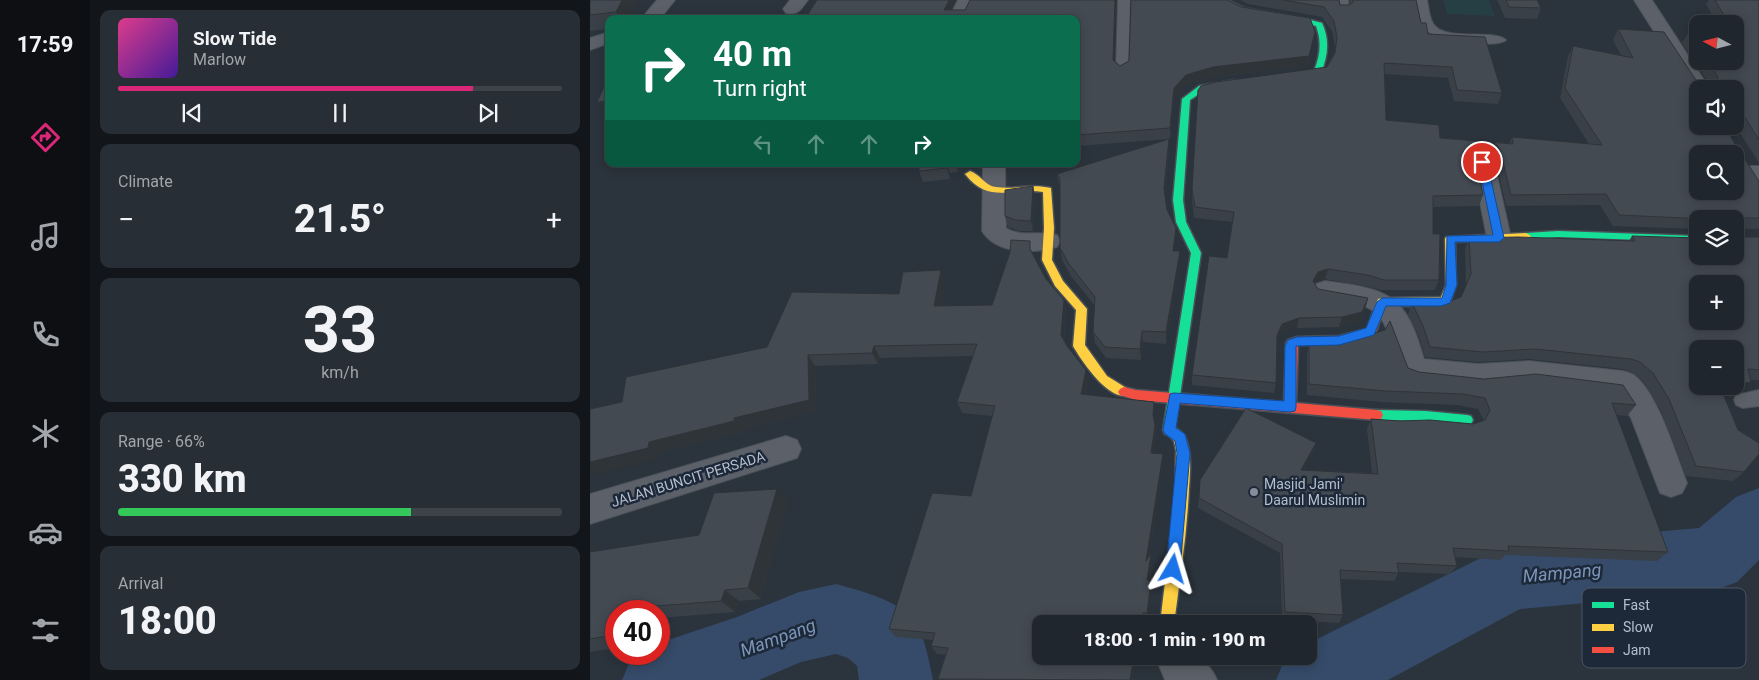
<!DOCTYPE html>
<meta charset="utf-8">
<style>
body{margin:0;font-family:Roboto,sans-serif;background:#282e35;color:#f1f3f6;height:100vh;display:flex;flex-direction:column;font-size:19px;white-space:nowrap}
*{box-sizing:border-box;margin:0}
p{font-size:16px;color:#a2a5aa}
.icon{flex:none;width:28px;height:28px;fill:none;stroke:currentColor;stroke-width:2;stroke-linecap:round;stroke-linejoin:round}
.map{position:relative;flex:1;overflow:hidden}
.side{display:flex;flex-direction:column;gap:10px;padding:10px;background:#121519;width:500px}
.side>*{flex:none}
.top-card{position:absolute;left:15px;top:15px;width:475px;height:152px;border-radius:10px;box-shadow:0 2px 12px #0003,0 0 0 1px #3d4349;background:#0b6e4f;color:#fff;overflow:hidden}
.needle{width:32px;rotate:277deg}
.buttons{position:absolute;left:1099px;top:15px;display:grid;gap:10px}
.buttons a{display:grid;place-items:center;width:55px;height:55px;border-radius:10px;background:#20262d;box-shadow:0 2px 12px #0003,0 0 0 1px #3d4349;font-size:25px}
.speed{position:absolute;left:15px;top:600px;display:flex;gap:10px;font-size:25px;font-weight:700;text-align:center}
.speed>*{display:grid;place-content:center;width:65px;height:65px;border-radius:50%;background:#20262d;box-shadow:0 2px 12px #0003,0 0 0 1px #3d4349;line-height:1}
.speed .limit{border:8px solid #d22;background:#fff;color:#111}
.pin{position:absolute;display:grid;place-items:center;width:42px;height:42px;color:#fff;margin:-21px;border:2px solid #fff;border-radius:50%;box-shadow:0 1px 5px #0007}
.me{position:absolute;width:55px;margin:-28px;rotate:7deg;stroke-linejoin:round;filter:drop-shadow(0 0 4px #0008)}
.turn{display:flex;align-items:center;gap:18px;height:105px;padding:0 25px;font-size:22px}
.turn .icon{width:65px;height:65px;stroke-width:2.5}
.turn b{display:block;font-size:35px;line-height:42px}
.lanes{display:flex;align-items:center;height:48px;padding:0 25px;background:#0003;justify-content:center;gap:25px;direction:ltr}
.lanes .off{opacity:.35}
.big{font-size:38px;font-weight:800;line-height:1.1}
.side .tile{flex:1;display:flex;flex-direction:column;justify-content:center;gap:8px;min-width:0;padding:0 18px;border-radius:10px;background:#282e35}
.side .dial{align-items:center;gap:0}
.dial b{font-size:65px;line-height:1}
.song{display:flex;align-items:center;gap:15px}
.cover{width:60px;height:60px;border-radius:8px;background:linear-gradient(135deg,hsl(330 70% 55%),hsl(260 70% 35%))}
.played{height:5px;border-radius:2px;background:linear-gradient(90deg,#db2777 80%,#3d4349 80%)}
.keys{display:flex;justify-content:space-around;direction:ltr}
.heat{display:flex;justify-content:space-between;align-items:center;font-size:28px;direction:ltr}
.charge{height:8px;border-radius:4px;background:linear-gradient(90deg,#34c759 66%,#3d4349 0)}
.trip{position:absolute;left:442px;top:615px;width:285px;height:50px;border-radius:10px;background:#20262d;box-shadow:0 2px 12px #0003,0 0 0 1px #3d4349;font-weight:800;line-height:50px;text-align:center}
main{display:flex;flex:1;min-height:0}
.tab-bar{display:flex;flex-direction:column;width:90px;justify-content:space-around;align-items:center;background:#0d0f12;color:#a2a5aa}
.tab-bar .icon{width:35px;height:35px}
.tab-bar .active{color:#db2777}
.tab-bar b{font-size:22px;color:#f1f3f6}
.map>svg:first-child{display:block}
.green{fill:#263f44}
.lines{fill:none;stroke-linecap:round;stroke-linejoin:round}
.river{fill:#354b69;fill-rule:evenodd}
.lane-casing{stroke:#495058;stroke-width:2}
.street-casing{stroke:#495058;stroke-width:2}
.fast-casing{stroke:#495058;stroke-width:3}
.slow-casing{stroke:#495058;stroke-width:3}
.jam-casing{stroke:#495058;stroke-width:3}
.lane{fill:#5c6169;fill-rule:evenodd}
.street{fill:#5c6169;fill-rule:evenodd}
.fast{fill:#16e098;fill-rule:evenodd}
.slow{fill:#ffcf43;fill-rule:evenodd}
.jam{fill:#f24e42;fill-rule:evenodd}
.wall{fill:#3a4047;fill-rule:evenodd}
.shaded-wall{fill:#2f3439}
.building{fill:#434a52;stroke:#2f3439;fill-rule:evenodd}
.route{fill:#1a73e8;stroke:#114b97}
.poi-dot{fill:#858e9a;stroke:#1d2839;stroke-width:2}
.labels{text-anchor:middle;stroke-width:5;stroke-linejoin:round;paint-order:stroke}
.street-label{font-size:14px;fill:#b5bfcd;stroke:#1d2839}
.poi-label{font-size:14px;fill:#b5bfcd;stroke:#1d2839;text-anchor:start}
.near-water-label{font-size:18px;font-style:italic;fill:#7a95b8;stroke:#1d2839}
.key{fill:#1d2839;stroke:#4b5565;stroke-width:1}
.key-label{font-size:14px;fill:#b5bfcd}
</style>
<main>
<nav class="tab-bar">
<b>17:59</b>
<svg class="icon active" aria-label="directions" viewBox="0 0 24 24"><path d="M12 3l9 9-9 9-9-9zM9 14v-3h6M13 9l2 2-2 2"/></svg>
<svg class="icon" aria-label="music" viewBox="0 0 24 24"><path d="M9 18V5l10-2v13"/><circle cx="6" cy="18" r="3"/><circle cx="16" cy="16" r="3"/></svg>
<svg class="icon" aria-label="phone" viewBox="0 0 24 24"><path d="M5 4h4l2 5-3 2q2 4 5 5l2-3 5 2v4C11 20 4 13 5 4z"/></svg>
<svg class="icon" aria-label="climate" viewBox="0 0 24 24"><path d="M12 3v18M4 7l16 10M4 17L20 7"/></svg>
<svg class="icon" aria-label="car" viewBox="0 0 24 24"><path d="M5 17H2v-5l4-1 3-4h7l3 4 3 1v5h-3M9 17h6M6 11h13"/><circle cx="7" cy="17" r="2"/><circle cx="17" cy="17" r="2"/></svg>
<svg class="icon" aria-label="filters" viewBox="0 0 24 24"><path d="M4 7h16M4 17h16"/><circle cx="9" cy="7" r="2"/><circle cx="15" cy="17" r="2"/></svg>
</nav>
<section class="side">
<div class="tile">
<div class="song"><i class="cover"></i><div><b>Slow Tide</b><p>Marlow</p></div></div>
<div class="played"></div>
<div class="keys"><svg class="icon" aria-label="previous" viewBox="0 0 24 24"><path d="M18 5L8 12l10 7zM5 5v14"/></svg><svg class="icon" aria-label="pause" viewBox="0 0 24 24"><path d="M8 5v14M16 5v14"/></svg><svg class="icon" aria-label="next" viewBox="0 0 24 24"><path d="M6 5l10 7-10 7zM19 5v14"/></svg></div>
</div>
<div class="tile"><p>Climate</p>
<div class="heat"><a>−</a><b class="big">21.5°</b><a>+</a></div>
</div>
<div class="tile dial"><b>33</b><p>km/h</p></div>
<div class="tile"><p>Range · 66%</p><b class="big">330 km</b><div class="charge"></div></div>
<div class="tile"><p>Arrival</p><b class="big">18:00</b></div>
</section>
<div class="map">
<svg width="1169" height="680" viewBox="0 0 1169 680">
<rect width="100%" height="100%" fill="#2b333c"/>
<polygon class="green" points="853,0 899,0 905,16 857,14"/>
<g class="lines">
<g class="river">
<polygon points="1169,488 1169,560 1147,582 1123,591 930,609 798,680 686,680 696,656 719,656 719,643 899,554 923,544 1109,528 1146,497"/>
<path d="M 246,584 C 271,591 311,600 326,624 C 336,640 339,662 343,680 L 269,680 L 267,666 L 258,658 L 246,654 L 211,662 L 169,680 L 32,680 L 43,654 L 69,654 L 69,643 L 147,617 L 209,592 Z"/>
</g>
<defs>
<g id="lane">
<polygon points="528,0 540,0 538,71 532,75 526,71"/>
<polygon points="746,0 758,0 759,12 757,14 749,14"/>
<path d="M 825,0 L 837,0 C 839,8 839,20 845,26 C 858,41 905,29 916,40 C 907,49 845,40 836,30 C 829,22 828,10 825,0 Z"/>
<polygon points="1169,390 1169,406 1153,408 1146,405 1144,400 1146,395"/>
</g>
<g id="street">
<polygon points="67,0 85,0 70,19 51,19"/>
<path d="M 200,0 L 218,0 C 211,9 208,16 196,13 L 193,9 Z"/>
<polygon points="368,0 386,0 376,19 358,19"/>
<polygon points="1044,0 1062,0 1120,89 1108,89 1108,94 1103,93"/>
<polygon points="19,32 19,43 0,50 0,38"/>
<polygon points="893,155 901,157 904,162 921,238 918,244 909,246 900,244 897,238 882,162 885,157"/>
<path d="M 393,164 L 415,164 L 416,228 C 432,238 450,230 467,235 L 470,241 L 467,247 C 443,254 406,254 392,231 Z"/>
<polygon points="1161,166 1169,166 1169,180 1153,178 1150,173 1153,168"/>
<path d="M 735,281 C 799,289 816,294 834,359 L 888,364 L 939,361 L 1033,371 C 1036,372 1041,373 1044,375 C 1068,393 1086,455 1097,483 L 1092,493 L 1081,497 L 1070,493 L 1041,418 L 1025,394 L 939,383 L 888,388 L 825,381 L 815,378 C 800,356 803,314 773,306 C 757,301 741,302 726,298 L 722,291 L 726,284 Z"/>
<polygon points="196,436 207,440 211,449 207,458 0,524 0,494"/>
<path d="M 565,656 C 592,656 615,651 627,680 L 575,680 Z"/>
</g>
<g id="fast">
<path d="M 618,0 L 639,1 L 654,8 L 713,18 L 732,23 C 740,40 738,56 731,73 L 727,75 L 696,79 L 692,77 L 696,75 L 724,71 C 730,56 732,42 726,26 L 712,22 L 652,12 L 637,5 Z"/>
<polygon points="645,80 649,82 648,84 615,90 600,100 593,200 596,222 611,253 585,430 583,434 579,435 575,434 573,430 601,253 586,222 583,200 592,99 609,86"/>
<polygon points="968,231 1108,236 1108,242 968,237 936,239 931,236 936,233"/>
<polygon points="787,410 835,411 877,415 881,416 883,420 881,424 877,425 835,421 787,420 783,419 781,415 783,411"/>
</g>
<g id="slow">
<path d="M 380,171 C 390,174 395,186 406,187 C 425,190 441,183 461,188 L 464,228 L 462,260 L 473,281 L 497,309 L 495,345 L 517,376 L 538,389 L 540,392 L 538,395 C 519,402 491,360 483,346 L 486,310 L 465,286 L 452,260 L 454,228 L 453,192 C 422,187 399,205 375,174 Z"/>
<polygon points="936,233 941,236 940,238 865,242 866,285 860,303 851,306 796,306 793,312 789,313 784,309 788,299 792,298 851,297 856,285 855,239 856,237"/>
<path d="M 579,425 C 585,427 594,432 596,439 C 602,455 600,473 599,489 C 597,534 590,579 584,624 L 570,624 L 585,498 L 586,451 L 584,441 L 573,430 L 575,426 Z"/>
</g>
<polygon id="jam" points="789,305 794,309 785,335 749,344 708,345 706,403 787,410 791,411 793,415 791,419 787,420 546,400 530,395 528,392 530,389 534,387 546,390 694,402 696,343 698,340 707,337 749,336 777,329 784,309"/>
</defs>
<use href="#lane" class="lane-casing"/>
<use href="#street" class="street-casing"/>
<use href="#fast" class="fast-casing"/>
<use href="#slow" class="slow-casing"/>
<use href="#jam" class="jam-casing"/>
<use href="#lane" class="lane"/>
<use href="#street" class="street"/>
<use href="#fast" class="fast"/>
<use href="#slow" class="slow"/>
<use href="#jam" class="jam"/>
</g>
<g class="wall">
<polygon points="0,0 49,0 39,19 19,19 19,29 0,31"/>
<polygon points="227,0 366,0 361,10 375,10 380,0 526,0 524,61 530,66 539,61 541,0 637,0 652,7 720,18 725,32 718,66 623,77 595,85 584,99 580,139 486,146 486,19 215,19"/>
<path d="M 650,0 L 749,0 L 750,5 L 760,5 L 759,0 L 826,0 L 831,23 L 838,34 L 912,93 L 908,104 L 864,101 L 858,78 L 795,74 L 796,120 L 850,138 L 919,143 L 922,137 L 999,144 L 970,98 L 978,56 L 983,46 L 1031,55 L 1023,40 L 1028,29 L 1108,83 L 1114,84 L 1117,80 L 1092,43 L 1098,33 L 1108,33 L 1108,61 L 1145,61 L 1145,24 L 1127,24 L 1116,4 L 1119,0 L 1169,0 L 1169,163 L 1145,125 L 1145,89 L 1108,89 L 1145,144 L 1168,180 L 1169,181 L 1169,229 L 1152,229 L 1152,237 L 1169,237 L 1169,380 L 1160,380 L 1151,392 L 1145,393 L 1132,391 L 1154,472 L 1143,481 L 1096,476 L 1070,409 L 1054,383 L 1042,372 L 1033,369 L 939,359 L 888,362 L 835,357 L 829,337 L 818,314 L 822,303 L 855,303 L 871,297 L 876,285 L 875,249 L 879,238 L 1039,241 L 1042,236 L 1108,256 L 1145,219 L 1108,219 L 1108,229 L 1023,226 L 1010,205 L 916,206 L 906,161 L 901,155 L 893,153 L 885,155 L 893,195 L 889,206 L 843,207 L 843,234 L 849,280 L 845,290 L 791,290 L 775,286 L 735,279 L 725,282 L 724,284 L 728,289 L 778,298 L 775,309 L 769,322 L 749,327 L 707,328 L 690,334 L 687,342 L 686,383 L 684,393 L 602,385 L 602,375 L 637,258 L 642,222 L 604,218 L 602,200 L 602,189 L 737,67 L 744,53 L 745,47 L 742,31 L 732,17 L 658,4 ZM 1145,349 L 1145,386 L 1108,386 Z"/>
<polygon points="907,0 947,0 951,8 947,19 915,18"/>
<polygon points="579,151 575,194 577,210 586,228 584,251 590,251 590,263 576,344 553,342 551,360 516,358 505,343 503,332 505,306 481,276 472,260 470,248 470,187 469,185 467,174"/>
<polygon points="329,164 392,164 391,169 383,166 372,167 368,172 360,173 360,179 333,182 329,171"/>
<polygon points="443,186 445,197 443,231 429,231 418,227 415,216"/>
<polygon points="442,254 456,279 474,300 476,312 474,340 498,381 495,395 564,413 564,419 565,426 566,436 563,453 573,454 573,465 559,557 561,553 562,562 559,581 561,581 562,590 557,621 553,621 553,624 451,624 451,656 547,656 542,680 349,680 356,655 347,654 341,646 343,640 306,637 299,629 381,496 402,416 372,413 367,402 383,356 290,358 288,364 225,366 226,411 153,429 153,432 70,452 69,459 32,402 177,347 309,294 355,282 351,306 402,305"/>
<polygon points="719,343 818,368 829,372 1046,405 1037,416 1026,415 1078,552 1067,561 915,555 911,560 865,557 867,566 860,574 809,572 804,581 750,579 753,615 749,623 692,620 690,553 608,508 610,480 726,443 723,453 714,470 782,473 777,429 781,419 810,421 883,424 894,421 888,409 867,405 792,402 717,395 717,354"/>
<polygon points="187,489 198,502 171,599 149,601 145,612 69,618 69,620 69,611 26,611 26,648 0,652 0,540 7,545 5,551 109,535"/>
</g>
<g class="shaded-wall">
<polygon points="32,0 49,0 39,19 30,19 26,12"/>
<polygon points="359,0 366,0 358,19 354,10"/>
<polygon points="525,0 526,0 524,71 523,60"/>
<polygon points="725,32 718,66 623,77 595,85 584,99 580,139 580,128 584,88 596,75"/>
<polygon points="19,101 19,110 13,111 7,102"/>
<polygon points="579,139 579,151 574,200 574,188"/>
<polygon points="898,142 893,153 885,155 884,152 889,144"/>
<polygon points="357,164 360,173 360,179 357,168"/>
<polygon points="366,164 371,164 372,167 368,172"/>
<polygon points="443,186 445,197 443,231 441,221"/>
<polygon points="586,228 586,240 583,262 583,251"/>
<polygon points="590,251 590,263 576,344 576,332"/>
<polygon points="738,269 735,279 725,282 720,292 723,281 728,272"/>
<polygon points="351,270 355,282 349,318 344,306"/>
<polygon points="778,298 775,309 769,322 749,327 752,317"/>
<polygon points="474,300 476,312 473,347 471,335"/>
<polygon points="709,318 707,328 690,334 685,346 687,336 692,324"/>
<polygon points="552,331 553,342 551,360 550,349"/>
<polygon points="284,346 290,358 288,364 282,353"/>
<polygon points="218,355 225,366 226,411 153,429 153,432 70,452 69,459 0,476 0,462 59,442 144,418"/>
<polygon points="496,370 498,381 492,405 491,394"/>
<polygon points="1161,382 1151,392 1145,393 1156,383"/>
<polygon points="564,402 564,413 563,425 563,414"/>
<polygon points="565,426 566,436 561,464 561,453"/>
<polygon points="726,443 723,453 708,480 711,470"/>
<polygon points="573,454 573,465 557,570 556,561"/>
<polygon points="187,489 198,502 171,599 158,588"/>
<polygon points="0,540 7,545 0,566"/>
<polygon points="561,553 562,562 558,589 557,580"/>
<polygon points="561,581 562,590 557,621 557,613"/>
<polygon points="135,590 149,601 145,612 131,601"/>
<polygon points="53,607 59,611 51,611"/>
<polygon points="553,613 553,624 550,624"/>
<polygon points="544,656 547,656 542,680 540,680"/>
</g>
<g class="building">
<polygon points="0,0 32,0 26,12 0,15"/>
<polygon points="227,0 359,0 354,10 375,10 380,0 525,0 523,60 530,66 539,61 541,0 637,0 652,7 720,18 725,32 719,56 623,67 596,75 584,88 580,128 486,135 486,19 215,19"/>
<path d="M 693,0 L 749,0 L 750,5 L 760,5 L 763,2 L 763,0 L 826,0 L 831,23 L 836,23 L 838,34 L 895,37 L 912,93 L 867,90 L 862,67 L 794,63 L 796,120 L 849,125 L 850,138 L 923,144 L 922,137 L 1012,145 L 975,88 L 983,46 L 1043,58 L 1028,29 L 1074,32 L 1108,83 L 1116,85 L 1116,80 L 1127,80 L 1128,77 L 1117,61 L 1145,61 L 1145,24 L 1139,24 L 1125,0 L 1169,0 L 1169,140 L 1153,114 L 1145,114 L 1145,89 L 1108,89 L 1108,126 L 1135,126 L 1145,144 L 1151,145 L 1151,153 L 1168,180 L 1169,181 L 1169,218 L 1152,218 L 1152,237 L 1169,237 L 1169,370 L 1158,369 L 1161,382 L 1156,383 L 1145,381 L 1145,349 L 1108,349 L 1108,386 L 1130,386 L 1148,430 L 1169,443 L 1169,454 L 1154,472 L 1106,466 L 1079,399 L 1063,373 L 1050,362 L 1041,359 L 945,349 L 893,352 L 840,347 L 833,326 L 822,303 L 855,303 L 871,297 L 881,274 L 879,238 L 928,237 L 1045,241 L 1042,236 L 1108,238 L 1108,256 L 1145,256 L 1145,219 L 1116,219 L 1029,215 L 1016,194 L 921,195 L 910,150 L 906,144 L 898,142 L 889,144 L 884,152 L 893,195 L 843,196 L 843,234 L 850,234 L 849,280 L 794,280 L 778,275 L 738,269 L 728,272 L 723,281 L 728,289 L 778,298 L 772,312 L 752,317 L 709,318 L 692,324 L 687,336 L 686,383 L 602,375 L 619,256 L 637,258 L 644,212 L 605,207 L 602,189 L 608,90 L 611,86 L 626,82 L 737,67 L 745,53 L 747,37 L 744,21 L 734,7 ZM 1108,154 L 1145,154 L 1145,191 L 1108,191 ZM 1108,284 L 1145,284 L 1145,321 L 1108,321 Z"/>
<polygon points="916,0 947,0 951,8 919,7"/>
<polygon points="1098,33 1108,33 1108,47"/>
<polygon points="19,76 19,101 7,102"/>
<polygon points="579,139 574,188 577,210 586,228 583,251 590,251 576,332 552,331 550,349 515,347 503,332 505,297 479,264 470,248 470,178 467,174"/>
<polygon points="329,164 357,164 357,168 329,171"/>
<polygon points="443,186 441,221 426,220 415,216 415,190"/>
<polygon points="421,240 440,241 440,249 456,279 474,300 471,335 477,346 496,370 491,394 564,402 563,414 565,426 561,453 573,454 556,561 561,553 557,580 561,581 557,613 553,613 550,624 451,624 451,656 544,656 540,680 348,679 358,648 341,646 345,633 299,629 342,493 381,496 405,406 367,402 387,344 284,346 282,353 218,355 219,400 144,418 144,421 59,442 58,448 0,462 0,409 32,402 36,377 177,347 202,292 309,294 313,272 351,270 344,306 402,305 420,252"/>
<polygon points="800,321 818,368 829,372 894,379 946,374 1033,385 1046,405 1022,403 1078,552 918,546 919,551 863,548 867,566 807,563 809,573 750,570 753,615 695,612 692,544 609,498 610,480 656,408 726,443 711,470 788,474 781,419 810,421 840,420 883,424 895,420 900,410 895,398 873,394 796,391 719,384 719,343 753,342 795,330"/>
<polygon points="187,489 158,588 135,590 131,601 53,607 51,611 26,611 26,636 17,637 18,636 0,639 0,552 109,535 124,493"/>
</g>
<polygon class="route" points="892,159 897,162 914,238 909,242 865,242 867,285 860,303 851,306 796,306 784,335 749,345 706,346 706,407 705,411 700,412 590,403 586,428 595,434 600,453 590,569 588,574 583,576 578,574 576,569 587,453 585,441 575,434 573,430 580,394 584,393 694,401 695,346 698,340 707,337 749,336 776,328 787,302 792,298 852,298 856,285 857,236 903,235 888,162"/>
<circle class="poi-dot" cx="664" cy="492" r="5"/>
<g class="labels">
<g class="street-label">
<text transform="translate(98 479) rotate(-17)" y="5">JALAN BUNCIT PERSADA</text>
</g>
<g class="poi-label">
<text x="674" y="489">Masjid Jami'<tspan x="674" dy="16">Daarul Muslimin</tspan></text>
</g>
<g class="near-water-label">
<text transform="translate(972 573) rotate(-5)" y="6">Mampang</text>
<text transform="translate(188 638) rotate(-20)" y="6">Mampang</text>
</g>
</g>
<rect x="992" y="588" width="164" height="80" rx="8" class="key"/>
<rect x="1002" y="602" width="22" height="6" fill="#16e098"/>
<rect x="1002" y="624" width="22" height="7" fill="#ffcf43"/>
<rect x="1002" y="647" width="22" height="6" fill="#f24e42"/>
<g class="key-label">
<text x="1033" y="610">Fast</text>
<text x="1033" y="632">Slow</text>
<text x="1033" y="655">Jam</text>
</g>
</svg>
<div class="buttons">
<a><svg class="needle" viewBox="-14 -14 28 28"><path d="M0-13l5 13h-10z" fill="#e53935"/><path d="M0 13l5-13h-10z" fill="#a2a5aa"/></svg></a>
<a><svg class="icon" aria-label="sound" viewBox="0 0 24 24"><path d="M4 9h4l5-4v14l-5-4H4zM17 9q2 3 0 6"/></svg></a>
<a><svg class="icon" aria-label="search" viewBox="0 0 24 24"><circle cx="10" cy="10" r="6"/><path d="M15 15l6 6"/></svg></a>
<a><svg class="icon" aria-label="layers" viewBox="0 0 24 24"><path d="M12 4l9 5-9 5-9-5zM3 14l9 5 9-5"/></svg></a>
<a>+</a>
<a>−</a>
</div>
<div class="speed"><div class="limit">40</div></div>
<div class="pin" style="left:892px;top:162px;background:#d93025"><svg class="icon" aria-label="arrive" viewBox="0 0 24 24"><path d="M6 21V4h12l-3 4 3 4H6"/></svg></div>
<svg class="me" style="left:583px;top:569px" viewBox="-20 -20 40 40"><path d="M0-17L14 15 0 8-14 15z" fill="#1a73e8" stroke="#fff" stroke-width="4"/></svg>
<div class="trip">18:00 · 1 min · 190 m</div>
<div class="top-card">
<div class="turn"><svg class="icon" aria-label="right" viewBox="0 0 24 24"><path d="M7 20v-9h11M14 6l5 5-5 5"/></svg><div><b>40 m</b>Turn right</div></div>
<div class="lanes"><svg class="icon off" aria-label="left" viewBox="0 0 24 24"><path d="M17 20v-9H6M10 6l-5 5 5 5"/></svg><svg class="icon off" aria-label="ahead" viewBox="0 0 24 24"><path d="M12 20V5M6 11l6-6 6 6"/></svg><svg class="icon off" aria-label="ahead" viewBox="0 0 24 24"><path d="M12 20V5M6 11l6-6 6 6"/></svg><svg class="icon" aria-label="right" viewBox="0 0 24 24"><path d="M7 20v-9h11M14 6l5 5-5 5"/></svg></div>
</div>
</div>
</main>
